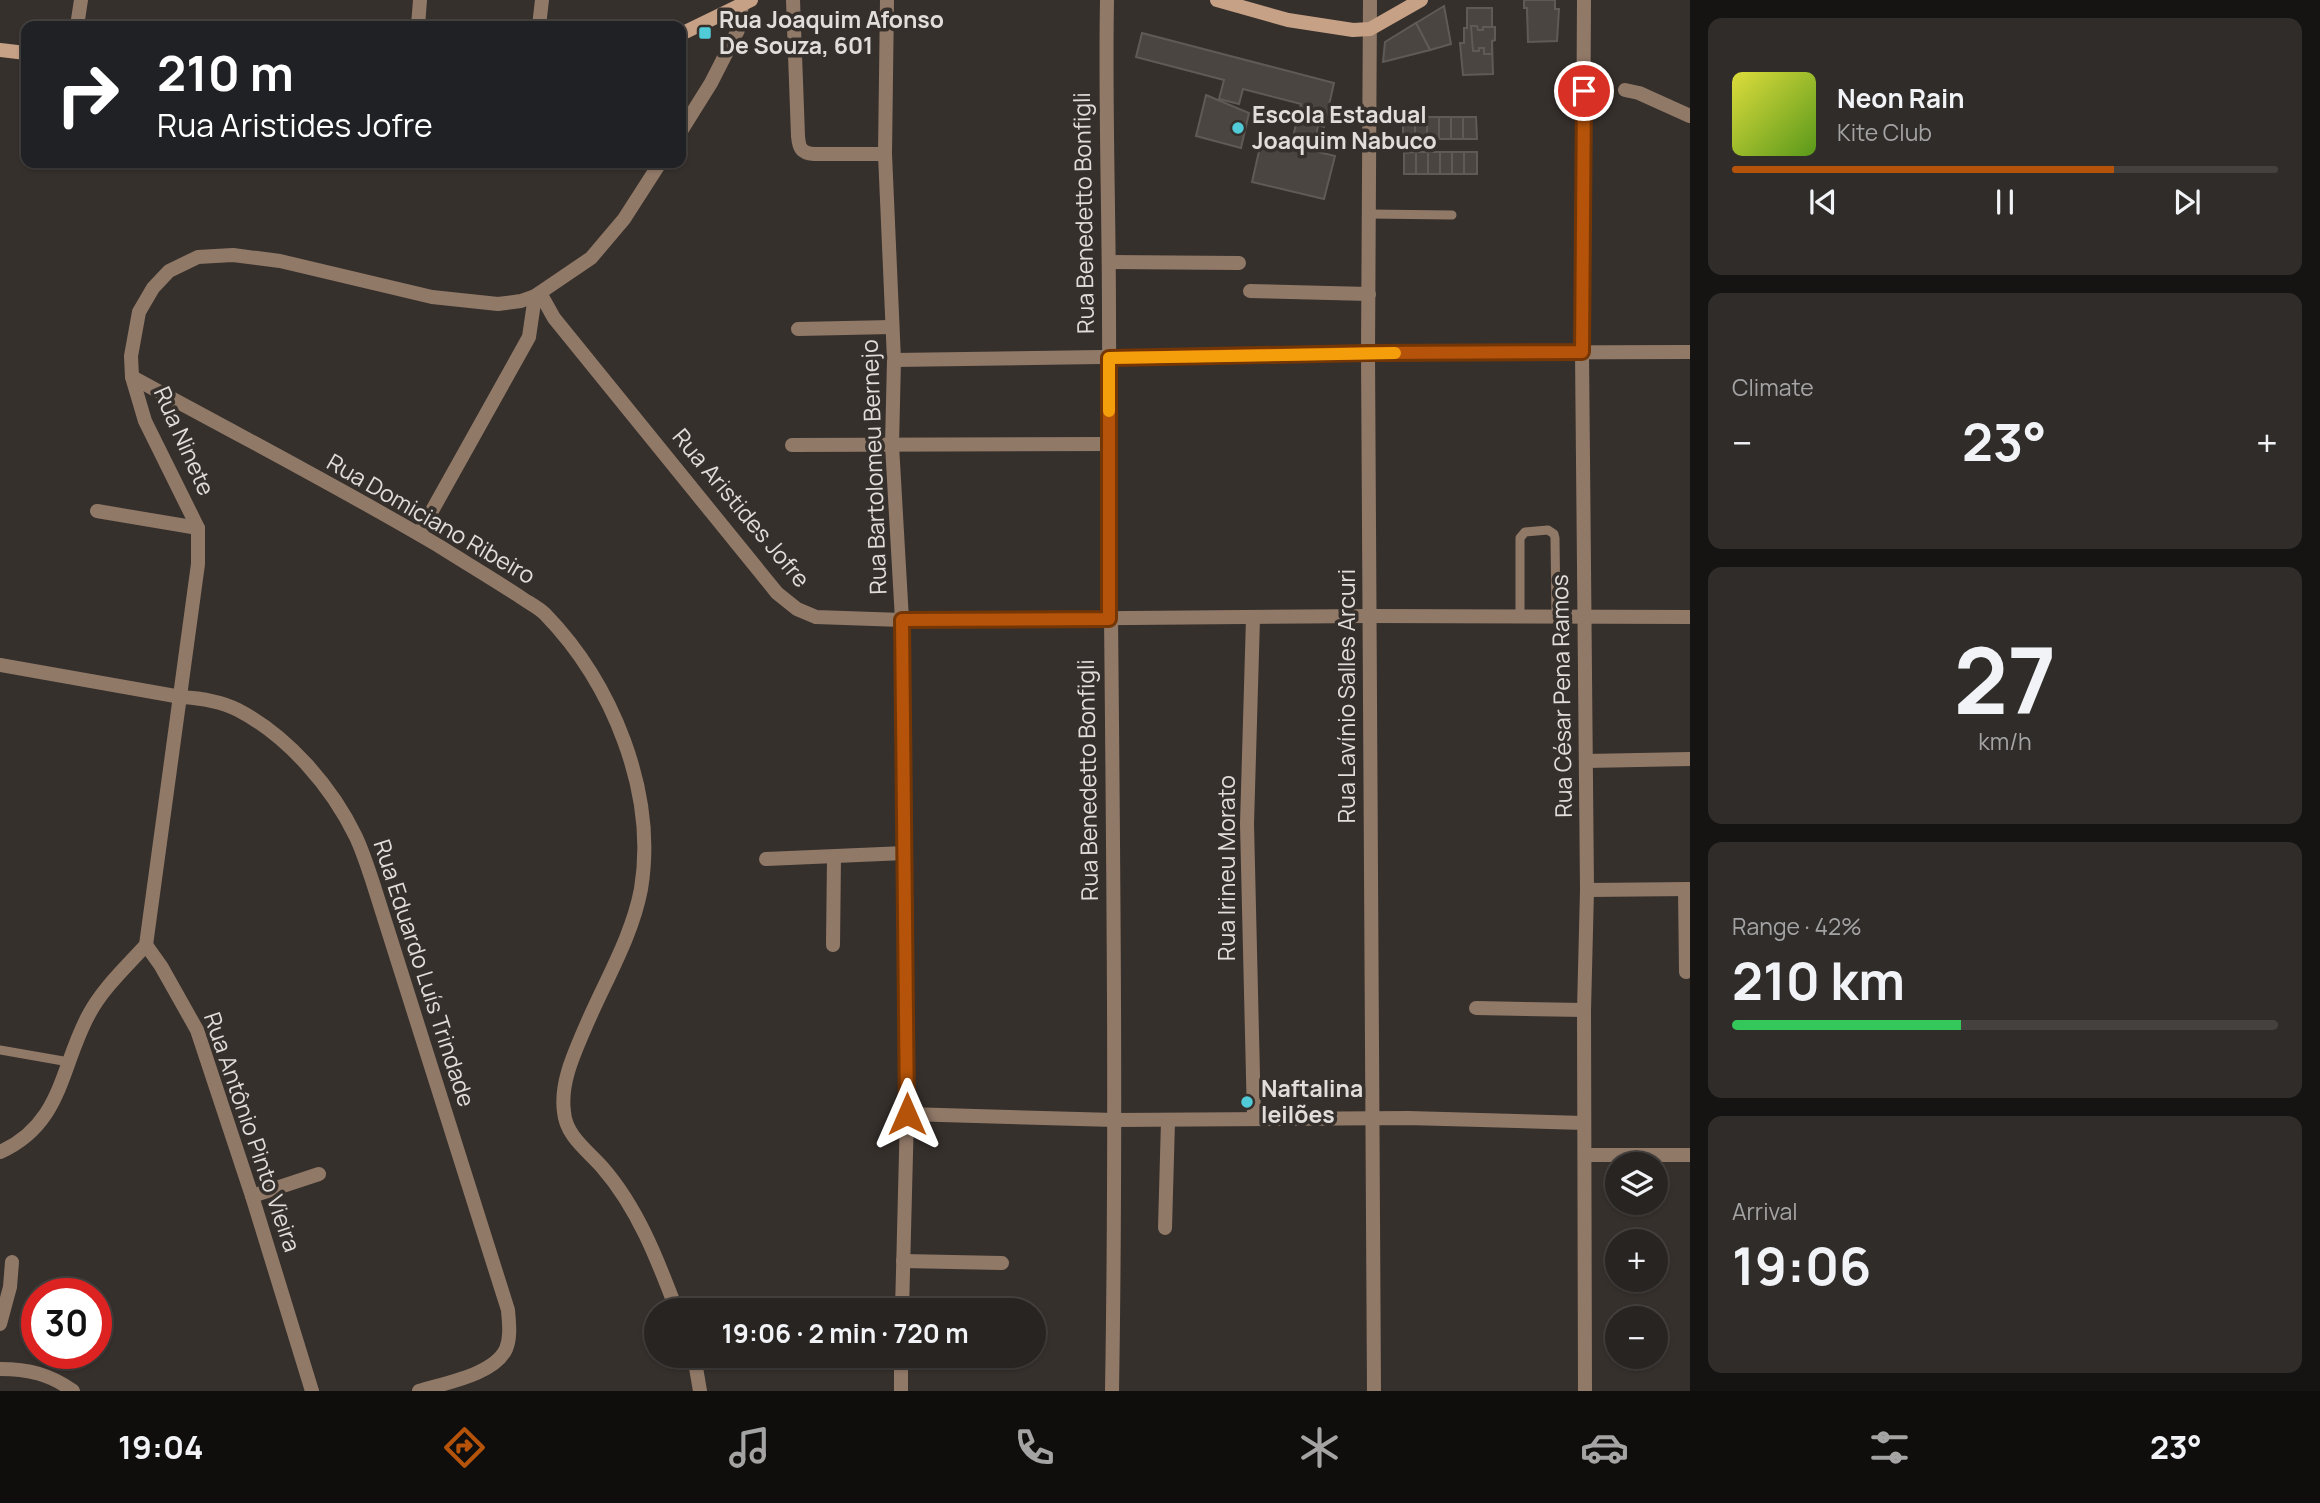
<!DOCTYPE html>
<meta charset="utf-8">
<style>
body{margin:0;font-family:Manrope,sans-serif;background:#302c2a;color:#f1f3f6;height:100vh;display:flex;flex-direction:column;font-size:26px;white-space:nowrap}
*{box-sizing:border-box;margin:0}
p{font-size:23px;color:#a5a4a5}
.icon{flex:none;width:38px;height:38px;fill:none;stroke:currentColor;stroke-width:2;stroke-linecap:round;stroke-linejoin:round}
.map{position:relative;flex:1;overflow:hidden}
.drawer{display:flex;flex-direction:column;gap:18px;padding:18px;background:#161412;width:630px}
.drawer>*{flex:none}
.hud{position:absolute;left:21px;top:21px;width:665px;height:147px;border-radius:14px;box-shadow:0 2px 5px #0004,0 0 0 2px #44413f;background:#202124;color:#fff;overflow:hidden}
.tools{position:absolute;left:1605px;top:1152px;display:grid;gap:14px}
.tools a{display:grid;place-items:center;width:63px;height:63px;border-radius:50%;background:#282421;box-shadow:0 2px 5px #0004,0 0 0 2px #44413f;font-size:35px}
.speed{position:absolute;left:21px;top:1278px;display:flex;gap:14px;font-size:35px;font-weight:700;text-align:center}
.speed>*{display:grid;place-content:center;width:91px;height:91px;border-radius:50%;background:#282421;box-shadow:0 2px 5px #0004,0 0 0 2px #44413f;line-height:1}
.speed .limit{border:10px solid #d22;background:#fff;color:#111}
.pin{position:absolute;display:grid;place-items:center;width:60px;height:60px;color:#fff;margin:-30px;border:4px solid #fff;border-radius:50%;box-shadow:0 2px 7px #0007}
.me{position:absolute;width:77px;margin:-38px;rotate:0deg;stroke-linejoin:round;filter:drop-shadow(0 0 5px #0008)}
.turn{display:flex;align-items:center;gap:24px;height:147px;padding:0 21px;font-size:32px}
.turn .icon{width:91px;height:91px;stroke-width:2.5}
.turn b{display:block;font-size:49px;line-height:60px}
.big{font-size:52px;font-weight:700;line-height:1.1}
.drawer .widget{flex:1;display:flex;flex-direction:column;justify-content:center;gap:10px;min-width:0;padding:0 24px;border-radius:14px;background:#302c2a}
.drawer .dial{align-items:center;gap:0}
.dial b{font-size:91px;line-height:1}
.song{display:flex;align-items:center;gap:21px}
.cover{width:84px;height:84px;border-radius:10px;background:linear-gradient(135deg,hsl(60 70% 55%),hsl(90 70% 35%))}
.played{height:7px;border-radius:4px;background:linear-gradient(90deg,#b45309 70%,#44413f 70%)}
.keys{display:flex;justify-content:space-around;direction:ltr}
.heat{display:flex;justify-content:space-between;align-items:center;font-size:38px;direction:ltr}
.charge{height:10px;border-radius:5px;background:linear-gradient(90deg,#34c759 42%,#44413f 0)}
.trip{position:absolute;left:644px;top:1298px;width:402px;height:70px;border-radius:35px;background:#282421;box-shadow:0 2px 5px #0004,0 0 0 2px #44413f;font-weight:700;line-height:70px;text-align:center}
.tab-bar{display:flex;height:112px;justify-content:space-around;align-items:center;background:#100e0d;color:#a5a4a5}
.tab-bar .icon{width:49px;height:49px}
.tab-bar .current{color:#b45309}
.tab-bar b{font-size:32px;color:#f1f3f6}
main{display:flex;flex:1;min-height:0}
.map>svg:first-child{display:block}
.building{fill:#4b4541;stroke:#605a56;stroke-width:2}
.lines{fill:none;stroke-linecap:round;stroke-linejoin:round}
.lane{stroke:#917968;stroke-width:9}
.street{stroke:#917968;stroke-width:14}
.secondary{stroke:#c7a186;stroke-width:14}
.route-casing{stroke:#753606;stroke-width:18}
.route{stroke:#b45309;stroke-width:12}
.slow{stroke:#f59e0b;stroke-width:12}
.poi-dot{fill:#52cbd9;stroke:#36302c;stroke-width:2.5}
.labels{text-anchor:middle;stroke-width:7;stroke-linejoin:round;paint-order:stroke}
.poi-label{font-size:23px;font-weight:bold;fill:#e1dddb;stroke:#36302c;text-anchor:start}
.street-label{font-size:23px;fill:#e1dddb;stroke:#36302c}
</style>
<main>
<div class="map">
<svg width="1690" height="1391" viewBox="0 0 1690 1391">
<rect width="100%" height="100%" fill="#36302c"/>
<g class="building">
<polygon points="1524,0 1548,0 1549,3 1546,3 1546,18 1540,18 1540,15 1536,15 1536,21 1528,21 1527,8 1524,8"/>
<polygon points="1524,0 1555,0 1555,9 1559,9 1557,41 1528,42 1527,8 1524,8"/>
<polygon points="1444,6 1451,44 1430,50 1416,23"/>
<polygon points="1467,8 1492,8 1492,27 1495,27 1495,40 1492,41 1493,74 1463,75 1460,43 1464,43 1464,28 1467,28"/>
<polygon points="1416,23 1430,50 1383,62 1385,42"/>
<polygon points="1471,26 1477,26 1478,30 1483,30 1483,27 1495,27 1495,40 1492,41 1492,54 1484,54 1484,48 1479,48 1479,51 1473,51"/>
<polygon points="1142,33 1334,83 1324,127 1318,125 1314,151 1291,145 1301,104 1243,89 1239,104 1219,99 1224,80 1136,57"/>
<polygon points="1206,95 1249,113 1241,148 1196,136"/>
<polygon points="1415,117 1415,140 1403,140 1403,118"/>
<rect x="1415" y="117" width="12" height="23"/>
<polygon points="1427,117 1440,117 1439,139 1427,140"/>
<rect x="1439" y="117" width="12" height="22"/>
<rect x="1451" y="117" width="12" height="22"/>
<polygon points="1463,117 1476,117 1477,139 1463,139"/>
<polygon points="1262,138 1335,156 1324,199 1252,182"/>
<polygon points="1416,152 1416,174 1404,174 1404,153"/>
<rect x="1416" y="152" width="12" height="22"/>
<polygon points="1428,152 1441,152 1440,174 1428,174"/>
<rect x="1440" y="152" width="12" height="22"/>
<rect x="1452" y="152" width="12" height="22"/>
<rect x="1464" y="152" width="13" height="22"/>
</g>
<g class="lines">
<g class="lane">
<polyline points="1369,214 1452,215"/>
<polyline points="1520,616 1520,538 1525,532 1548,530 1554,534 1555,538 1556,616"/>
<polyline points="0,1050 69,1062"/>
</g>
<g class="street">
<path d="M 793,0 L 798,136 C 799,148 801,153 814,154 L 885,154"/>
<polyline points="887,0 885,154 894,360 892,445 902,620 905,853 907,1114 902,1311"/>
<path d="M 1107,0 C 1105,105 1109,210 1109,315 C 1110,673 1118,1032 1112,1391"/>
<polyline points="1370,0 1368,353 1374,1391"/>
<polyline points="1584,0 1582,352 1587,890 1584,1010 1585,1391"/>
<polyline points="77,26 81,0"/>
<polyline points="418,26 420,0"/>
<polyline points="539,26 542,0"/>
<polyline points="1625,90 1639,93 1690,116"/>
<polyline points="681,131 711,83 738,30 742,5"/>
<polyline points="1109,262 1239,263"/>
<polyline points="1250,291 1369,294"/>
<polyline points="540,293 554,318 777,593 797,609 816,617 902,620 1369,616 1690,617"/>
<polyline points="798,329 892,327"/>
<polyline points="894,360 1368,353 1690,352"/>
<path d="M 132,377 C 235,433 339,487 439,546 C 466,563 493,579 519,596 C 527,602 538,607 545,614 C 612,683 657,792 641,889 C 632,937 604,983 585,1028 C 574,1054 560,1083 564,1112 C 566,1136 587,1150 602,1167 C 638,1208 658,1261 677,1311"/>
<polyline points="792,445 1109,444"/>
<polyline points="97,511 198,528"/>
<polyline points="419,534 529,337 535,296"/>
<polyline points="1253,618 1247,824 1254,1118"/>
<path d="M 0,665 L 181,697 C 200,698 220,701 238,710 C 288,736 332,787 356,837 C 363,852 368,868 373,883 L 508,1310 C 509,1323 511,1337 506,1349 C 494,1375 444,1383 419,1391"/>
<polyline points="1586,761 1690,759"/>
<polyline points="766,859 905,853"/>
<polyline points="1685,889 1686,972"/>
<polyline points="1587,890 1690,889"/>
<polyline points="146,945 198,564 198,528 145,421 132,377 131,356 139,312 153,288 169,271 198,257 233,255 280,261 432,297 498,304 521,301 535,296 591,258 624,219 660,163"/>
<polyline points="146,945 161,966 197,1030 252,1196 312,1391"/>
<polyline points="833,945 834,857"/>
<polyline points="1476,1008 1584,1010"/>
<polyline points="907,1114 1114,1120 1408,1118 1584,1123"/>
<path d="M 0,1152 C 62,1124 60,1069 88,1016 C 102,989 126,967 146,945"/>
<polyline points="1586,1155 1690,1155"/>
<polyline points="252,1196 319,1174"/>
<polyline points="1165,1228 1168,1121"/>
<polyline points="903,1261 1002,1263"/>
<polyline points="0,1324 10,1287 12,1262"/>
<polyline points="694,1356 700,1391"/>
<path d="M 0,1369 C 28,1369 50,1374 73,1391"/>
<polyline points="901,1391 901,1356"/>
</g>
<g class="secondary">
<polyline points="1217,0 1288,20 1353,30 1370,29 1421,0"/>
<polyline points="681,34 751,0"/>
<polyline points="0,50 26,53"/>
</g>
</g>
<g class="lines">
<defs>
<polyline id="route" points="907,1114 902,620 1109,619 1109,358 1368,353 1582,352 1584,91"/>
</defs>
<use href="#route" class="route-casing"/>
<use href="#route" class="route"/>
<polyline class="slow" points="1109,411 1109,358 1395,353"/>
</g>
<g class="poi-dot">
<rect x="698" y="26" width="14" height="14" rx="3.5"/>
<circle cx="1238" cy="128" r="7"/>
<circle cx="1247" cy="1102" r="7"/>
</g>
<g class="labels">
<g class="poi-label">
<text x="719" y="28">Rua Joaquim Afonso<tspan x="719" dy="26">De Souza, 601</tspan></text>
<text x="1252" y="123">Escola Estadual<tspan x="1252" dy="26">Joaquim Nabuco</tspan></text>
<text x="1261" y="1097">Naftalina<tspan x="1261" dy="26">leilões</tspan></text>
</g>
<g class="street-label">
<text transform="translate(1084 213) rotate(-91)" y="8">Rua Benedetto Bonfigli</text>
<text transform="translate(184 441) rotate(66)" y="8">Rua Ninete</text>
<text transform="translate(874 467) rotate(-92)" y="8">Rua Bartolomeu Bernejo</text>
<text transform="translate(741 508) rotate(50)" y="8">Rua Aristides Jofre</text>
<text transform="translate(431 519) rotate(30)" y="8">Rua Domiciano Ribeiro</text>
<text transform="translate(1347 696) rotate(-90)" y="8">Rua Lavínio Salles Arcuri</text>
<text transform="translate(1562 696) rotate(-91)" y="8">Rua César Pena Ramos</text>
<text transform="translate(1088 780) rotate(-91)" y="8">Rua Benedetto Bonfigli</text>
<text transform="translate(1227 868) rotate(-90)" y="8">Rua Irineu Morato</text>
<text transform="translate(424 973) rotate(72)" y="8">Rua Eduardo Luís Trindade</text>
<text transform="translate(252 1132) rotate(71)" y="8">Rua Antônio Pinto Vieira</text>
</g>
</g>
</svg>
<div class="tools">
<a><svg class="icon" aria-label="layers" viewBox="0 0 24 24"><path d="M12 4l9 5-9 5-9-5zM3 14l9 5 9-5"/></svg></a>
<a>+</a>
<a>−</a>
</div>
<div class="speed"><div class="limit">30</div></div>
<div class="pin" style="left:1584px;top:91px;background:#d93025"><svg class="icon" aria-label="arrive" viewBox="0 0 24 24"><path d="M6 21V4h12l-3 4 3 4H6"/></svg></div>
<svg class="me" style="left:907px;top:1114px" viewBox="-20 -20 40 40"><path d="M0-17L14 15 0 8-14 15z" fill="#b45309" stroke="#fff" stroke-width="4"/></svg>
<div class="trip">19:06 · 2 min · 720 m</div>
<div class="hud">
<div class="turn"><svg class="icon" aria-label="right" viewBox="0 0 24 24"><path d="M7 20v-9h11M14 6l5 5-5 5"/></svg><div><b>210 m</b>Rua Aristides Jofre</div></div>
</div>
</div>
<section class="drawer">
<div class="widget">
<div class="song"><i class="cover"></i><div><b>Neon Rain</b><p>Kite Club</p></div></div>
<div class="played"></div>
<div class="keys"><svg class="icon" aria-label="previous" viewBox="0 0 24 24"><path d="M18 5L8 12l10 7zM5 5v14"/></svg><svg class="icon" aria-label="pause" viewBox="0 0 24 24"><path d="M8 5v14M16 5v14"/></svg><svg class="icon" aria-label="next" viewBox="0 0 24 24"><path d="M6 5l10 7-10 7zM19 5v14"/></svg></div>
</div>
<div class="widget"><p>Climate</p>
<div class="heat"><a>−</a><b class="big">23°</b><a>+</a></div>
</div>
<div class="widget dial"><b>27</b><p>km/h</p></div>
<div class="widget"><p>Range · 42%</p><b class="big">210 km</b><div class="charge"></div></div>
<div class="widget"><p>Arrival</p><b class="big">19:06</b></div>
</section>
</main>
<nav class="tab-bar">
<b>19:04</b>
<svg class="icon current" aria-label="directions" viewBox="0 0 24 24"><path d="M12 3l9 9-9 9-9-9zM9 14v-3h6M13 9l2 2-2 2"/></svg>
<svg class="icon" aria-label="music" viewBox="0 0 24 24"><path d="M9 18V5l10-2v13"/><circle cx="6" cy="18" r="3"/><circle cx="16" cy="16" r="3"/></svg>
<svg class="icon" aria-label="phone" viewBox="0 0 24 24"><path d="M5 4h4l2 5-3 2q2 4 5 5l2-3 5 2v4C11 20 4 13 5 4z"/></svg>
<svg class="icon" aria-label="climate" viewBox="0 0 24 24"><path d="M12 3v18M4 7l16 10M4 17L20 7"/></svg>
<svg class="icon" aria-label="car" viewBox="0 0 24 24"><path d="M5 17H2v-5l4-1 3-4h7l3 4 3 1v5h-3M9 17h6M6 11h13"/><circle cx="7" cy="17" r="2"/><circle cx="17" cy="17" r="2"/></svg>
<svg class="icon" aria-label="filters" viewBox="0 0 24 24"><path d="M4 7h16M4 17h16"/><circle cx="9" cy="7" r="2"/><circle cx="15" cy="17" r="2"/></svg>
<b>23°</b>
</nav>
